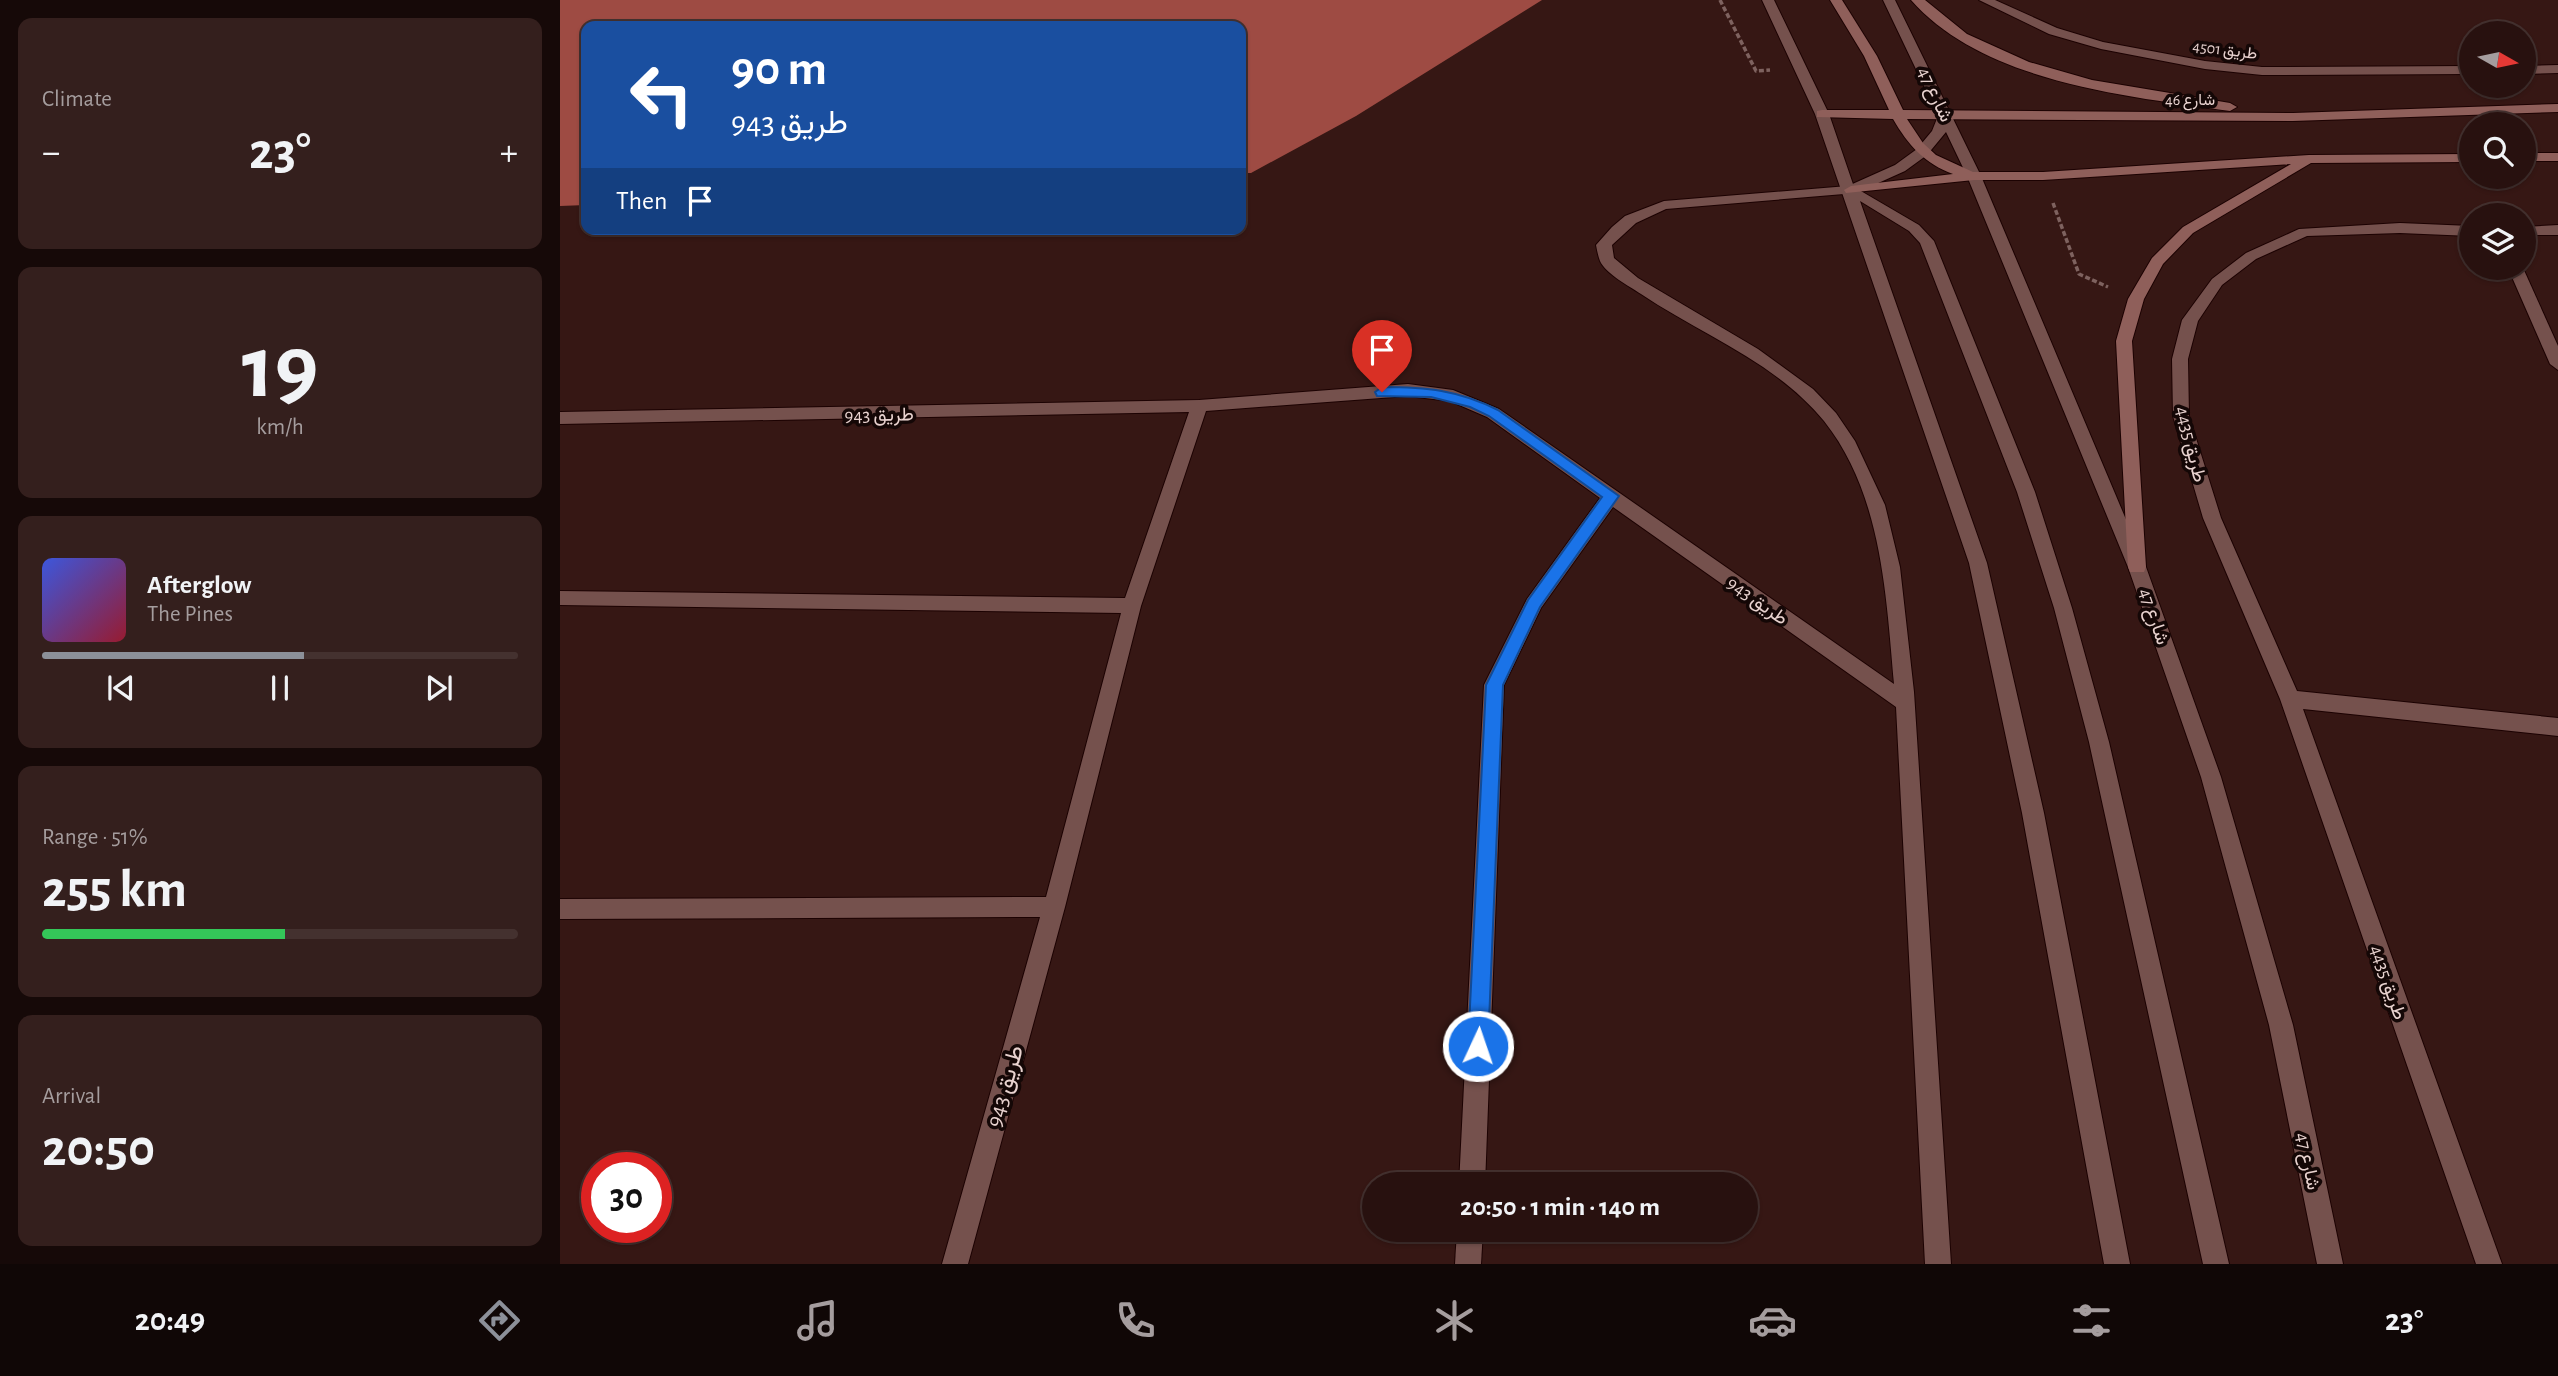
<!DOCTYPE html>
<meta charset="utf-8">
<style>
body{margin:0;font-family:"Alegreya Sans",Vazirmatn,sans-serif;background:#341f1d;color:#f1f3f6;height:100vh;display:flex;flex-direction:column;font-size:26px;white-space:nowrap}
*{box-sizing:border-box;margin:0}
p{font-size:23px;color:#a59d9e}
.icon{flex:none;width:38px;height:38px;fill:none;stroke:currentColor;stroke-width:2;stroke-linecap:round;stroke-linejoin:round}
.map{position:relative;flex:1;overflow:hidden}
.drawer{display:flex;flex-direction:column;gap:18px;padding:18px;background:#160908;width:560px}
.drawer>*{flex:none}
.hud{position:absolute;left:21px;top:21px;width:665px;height:214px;border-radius:14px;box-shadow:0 2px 5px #0004,0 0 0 2px #44312f;background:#1a4fa0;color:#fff;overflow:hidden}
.needle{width:46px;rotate:99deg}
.tools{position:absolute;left:1899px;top:21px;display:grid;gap:14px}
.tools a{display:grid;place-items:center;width:77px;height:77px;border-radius:50%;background:#28110f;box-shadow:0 2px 5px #0004,0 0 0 2px #44312f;font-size:35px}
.speed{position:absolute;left:21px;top:1152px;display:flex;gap:14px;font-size:35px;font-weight:700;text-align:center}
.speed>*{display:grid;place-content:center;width:91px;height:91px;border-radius:50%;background:#28110f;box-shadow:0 2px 5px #0004,0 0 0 2px #44312f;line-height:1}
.speed .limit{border:10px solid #d22;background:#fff;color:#111}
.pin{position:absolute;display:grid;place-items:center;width:60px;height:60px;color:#fff;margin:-72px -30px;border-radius:50% 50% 50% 0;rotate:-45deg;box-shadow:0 0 7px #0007}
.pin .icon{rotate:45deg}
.me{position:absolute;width:77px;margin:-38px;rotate:3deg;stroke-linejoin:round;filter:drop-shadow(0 0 5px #0008)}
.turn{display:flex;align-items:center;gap:24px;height:147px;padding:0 35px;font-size:32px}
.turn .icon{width:91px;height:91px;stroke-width:2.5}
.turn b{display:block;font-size:49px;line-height:60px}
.then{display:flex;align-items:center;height:66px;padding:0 35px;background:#0003;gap:14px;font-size:26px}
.big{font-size:52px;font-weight:700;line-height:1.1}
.drawer .widget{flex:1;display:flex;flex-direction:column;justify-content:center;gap:10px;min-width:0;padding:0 24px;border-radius:14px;background:#341f1d}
.drawer .dial{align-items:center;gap:0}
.dial b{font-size:91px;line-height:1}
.song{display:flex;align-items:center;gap:21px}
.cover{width:84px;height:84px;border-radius:10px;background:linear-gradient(135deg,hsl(230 70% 55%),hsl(350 70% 35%))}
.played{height:7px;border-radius:4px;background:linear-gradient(90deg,#8c9099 55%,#44312f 55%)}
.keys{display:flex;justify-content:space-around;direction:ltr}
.heat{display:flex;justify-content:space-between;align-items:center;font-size:38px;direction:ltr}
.charge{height:10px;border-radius:5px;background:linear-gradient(90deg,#34c759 51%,#44312f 0)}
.trip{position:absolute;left:802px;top:1172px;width:396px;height:70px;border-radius:35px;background:#28110f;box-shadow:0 2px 5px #0004,0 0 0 2px #44312f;font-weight:700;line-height:70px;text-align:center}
.dock{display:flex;height:112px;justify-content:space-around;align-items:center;background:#100706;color:#a59d9e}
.dock .icon{width:49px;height:49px}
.dock .active{color:#8c9099}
.dock b{font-size:32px;color:#f1f3f6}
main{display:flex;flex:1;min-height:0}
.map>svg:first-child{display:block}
.water{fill:#9e4b43}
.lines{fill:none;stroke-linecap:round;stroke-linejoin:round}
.minor-casing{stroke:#1c0202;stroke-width:2}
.tertiary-casing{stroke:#1c0202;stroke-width:2}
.secondary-casing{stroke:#1c0202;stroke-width:2}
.path{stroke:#7e625f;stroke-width:3.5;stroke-dasharray:5 2.5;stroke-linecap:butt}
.minor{fill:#75514d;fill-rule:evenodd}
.tertiary{fill:#75514d;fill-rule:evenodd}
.secondary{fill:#8f5f5a;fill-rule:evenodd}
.route{fill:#1a73e8;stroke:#114b97;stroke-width:2}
.labels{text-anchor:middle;stroke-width:7;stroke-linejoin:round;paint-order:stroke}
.far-street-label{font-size:16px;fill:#e8d2cf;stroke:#140706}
.street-label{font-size:19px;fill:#e8d2cf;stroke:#140706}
.near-street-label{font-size:23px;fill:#e8d2cf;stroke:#140706}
</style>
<main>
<section class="drawer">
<div class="widget"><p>Climate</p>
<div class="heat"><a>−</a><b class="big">23°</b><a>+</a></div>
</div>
<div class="widget dial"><b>19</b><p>km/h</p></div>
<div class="widget">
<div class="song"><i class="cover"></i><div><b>Afterglow</b><p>The Pines</p></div></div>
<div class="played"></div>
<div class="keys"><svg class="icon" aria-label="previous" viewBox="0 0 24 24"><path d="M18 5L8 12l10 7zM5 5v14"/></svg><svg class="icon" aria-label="pause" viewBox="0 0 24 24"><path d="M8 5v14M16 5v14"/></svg><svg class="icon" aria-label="next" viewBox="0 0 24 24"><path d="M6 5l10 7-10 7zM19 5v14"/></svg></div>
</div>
<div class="widget"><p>Range · 51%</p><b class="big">255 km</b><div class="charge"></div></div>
<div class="widget"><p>Arrival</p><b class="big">20:50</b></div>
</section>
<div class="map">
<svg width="1998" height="1264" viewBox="0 0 1998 1264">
<rect width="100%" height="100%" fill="#361714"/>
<polygon class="water" points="0,0 982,0 796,116 691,173 681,173 681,26 26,26 26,205 0,206"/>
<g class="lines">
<defs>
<g id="minor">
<polygon points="1419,0 1435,0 1497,28 1543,42 1645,61 1702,67 1911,66 1911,74 1702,75 1645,69 1541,49 1489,34"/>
<polygon points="1998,65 1998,73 1964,74 1964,66"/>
<path d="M 1385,110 L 1392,114 L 1386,132 L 1367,155 L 1345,171 L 1296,193 L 1106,209 L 1076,223 L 1052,245 L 1054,258 L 1078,278 L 1198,349 L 1253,389 L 1276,413 L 1295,441 L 1325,505 L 1340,567 L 1354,692 L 1391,1264 L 1365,1264 L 1336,707 L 1053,507 L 981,608 L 944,685 L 925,1185 L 899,1185 L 924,685 L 967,599 L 1040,498 L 927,417 L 890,401 L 848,396 L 646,411 L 581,606 L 505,907 L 408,1264 L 382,1264 L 480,917 L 0,919 L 0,899 L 486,897 L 561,613 L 0,605 L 0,591 L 565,598 L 629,412 L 0,424 L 0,412 L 639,400 L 848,384 L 893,390 L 939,409 L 1334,684 C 1326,595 1322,494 1264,421 C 1216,362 1142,335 1081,294 C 1069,286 1046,274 1040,261 C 1038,256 1037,250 1036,245 L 1052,227 L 1065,216 L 1104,201 L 1288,186 L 1335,165 L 1357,149 L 1372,131 L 1380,111 Z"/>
<polygon points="1840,223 1911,226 1911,236 1840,233 1747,236 1696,259 1662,285 1638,321 1628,359 1629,416 1661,518 1737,691 1998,718 1998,736 1743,709 1942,1264 1916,1264 1720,699 1643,518 1613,416 1612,359 1622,320 1652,279 1686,253 1739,229"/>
<polygon points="1998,225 1998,235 1964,235 1964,227"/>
<polygon points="1948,268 1963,268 1998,346 1998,370 1990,364"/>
<polygon points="897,1230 923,1230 921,1264 895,1264"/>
</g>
<g id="tertiary">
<polygon points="1202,0 1214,0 1269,114 1294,187 1359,225 1374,241 1475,492 1512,608 1549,742 1669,1264 1643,1264 1529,742 1494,608 1457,492 1360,243 1349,231 1300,201 1427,563 1484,813 1570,1264 1544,1264 1462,813 1409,563 1255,114"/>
<polygon points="1323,0 1335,0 1421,176 1586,567 1661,777 1733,1025 1783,1264 1757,1264 1709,1025 1641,777 1568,567 1407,176"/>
</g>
<g id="secondary">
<path d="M 1270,0 L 1282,0 L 1317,56 L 1343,110 L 1733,113 L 1998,104 L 1998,112 L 1733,121 L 1347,119 L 1363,143 L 1376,155 L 1413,172 L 1483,172 L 1749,155 L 1911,154 L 1911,162 L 1751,163 L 1633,233 L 1603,264 L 1584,299 L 1572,341 L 1586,567 L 1584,572 L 1570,572 L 1568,567 L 1556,341 L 1568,299 L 1592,258 L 1623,227 L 1731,164 L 1483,180 L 1414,180 L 1286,193 L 1284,190 L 1291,186 L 1393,174 C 1365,164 1348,145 1333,119 L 1257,117 L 1257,111 L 1262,110 L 1329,110 L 1304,56 Z"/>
<path d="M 1351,0 L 1365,0 L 1407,34 L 1469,62 L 1532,80 L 1670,103 L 1677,107 L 1670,111 C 1567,96 1424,83 1351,0 Z"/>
<rect x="1964" y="153" width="34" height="8"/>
</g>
</defs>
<use href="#minor" class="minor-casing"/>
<use href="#tertiary" class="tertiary-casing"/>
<use href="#secondary" class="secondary-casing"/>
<g class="path">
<polyline points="1160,0 1196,71 1210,70"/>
<polyline points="1493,203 1519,274 1548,287"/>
</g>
<use href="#minor" class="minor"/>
<use href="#tertiary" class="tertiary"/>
<use href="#secondary" class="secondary"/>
</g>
<path class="route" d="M 822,387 C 866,387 898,390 938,410 L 1059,496 L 980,607 L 943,685 L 928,1046 L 925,1053 L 918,1056 L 911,1053 L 908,1046 L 926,685 L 968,600 L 1042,497 L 929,416 L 910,407 L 871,397 L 817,396 L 815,392 Z"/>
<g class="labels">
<g class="far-street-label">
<text transform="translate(1665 49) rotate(7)" y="6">طريق 4501</text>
<text x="1630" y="105">شارع 46</text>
</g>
<g class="street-label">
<text transform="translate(1376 94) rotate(65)" y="7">شارع 47</text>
<text transform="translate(319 414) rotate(-1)" y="7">طريق 943</text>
<text transform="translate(1632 444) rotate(76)" y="7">طريق 4435</text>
<text transform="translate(1198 600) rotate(35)" y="7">طريق 943</text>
<text transform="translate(1595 616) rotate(71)" y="7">شارع 47</text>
<text transform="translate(1829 982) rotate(71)" y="7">طريق 4435</text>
<text transform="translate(1749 1161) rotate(78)" y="7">شارع 47</text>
</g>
<g class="near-street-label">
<text transform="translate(444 1086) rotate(-74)" y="8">طريق 943</text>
</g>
</g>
</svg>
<div class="tools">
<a><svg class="needle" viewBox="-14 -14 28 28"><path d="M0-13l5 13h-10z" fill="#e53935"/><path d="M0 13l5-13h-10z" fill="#a59d9e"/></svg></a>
<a><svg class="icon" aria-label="search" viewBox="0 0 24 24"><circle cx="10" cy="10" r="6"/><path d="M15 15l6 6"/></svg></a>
<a><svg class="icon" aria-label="layers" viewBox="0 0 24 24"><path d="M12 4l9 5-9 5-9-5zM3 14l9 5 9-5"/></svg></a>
</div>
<div class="speed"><div class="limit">30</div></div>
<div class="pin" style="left:822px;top:392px;background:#d93025"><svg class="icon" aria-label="arrive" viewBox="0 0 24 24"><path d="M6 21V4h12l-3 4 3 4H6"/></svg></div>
<svg class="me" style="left:918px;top:1046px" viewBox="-20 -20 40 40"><circle r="17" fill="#1a73e8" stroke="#fff" stroke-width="3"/><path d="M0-11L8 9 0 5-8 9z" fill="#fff"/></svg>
<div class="trip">20:50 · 1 min · 140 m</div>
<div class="hud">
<div class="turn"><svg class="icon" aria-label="left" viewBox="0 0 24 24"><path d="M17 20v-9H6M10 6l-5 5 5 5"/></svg><div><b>90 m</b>طريق 943</div></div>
<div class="then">Then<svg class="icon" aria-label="arrive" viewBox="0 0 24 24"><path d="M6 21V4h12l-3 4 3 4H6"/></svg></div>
</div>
</div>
</main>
<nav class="dock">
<b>20:49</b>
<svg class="icon active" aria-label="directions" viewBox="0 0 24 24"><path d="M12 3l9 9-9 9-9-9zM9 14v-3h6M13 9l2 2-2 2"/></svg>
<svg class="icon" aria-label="music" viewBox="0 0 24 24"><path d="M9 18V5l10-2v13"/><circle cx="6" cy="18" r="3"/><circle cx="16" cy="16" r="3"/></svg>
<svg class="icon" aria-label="phone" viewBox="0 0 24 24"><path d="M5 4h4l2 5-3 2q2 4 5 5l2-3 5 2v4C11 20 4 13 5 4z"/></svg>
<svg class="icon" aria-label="climate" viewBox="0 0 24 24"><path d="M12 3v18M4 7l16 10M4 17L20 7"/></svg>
<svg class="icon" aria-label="car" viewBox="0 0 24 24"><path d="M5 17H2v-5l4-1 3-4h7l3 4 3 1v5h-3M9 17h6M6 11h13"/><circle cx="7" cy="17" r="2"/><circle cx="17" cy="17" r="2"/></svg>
<svg class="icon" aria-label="filters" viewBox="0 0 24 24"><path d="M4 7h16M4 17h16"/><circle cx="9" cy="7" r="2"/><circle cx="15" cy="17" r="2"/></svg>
<b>23°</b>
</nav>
